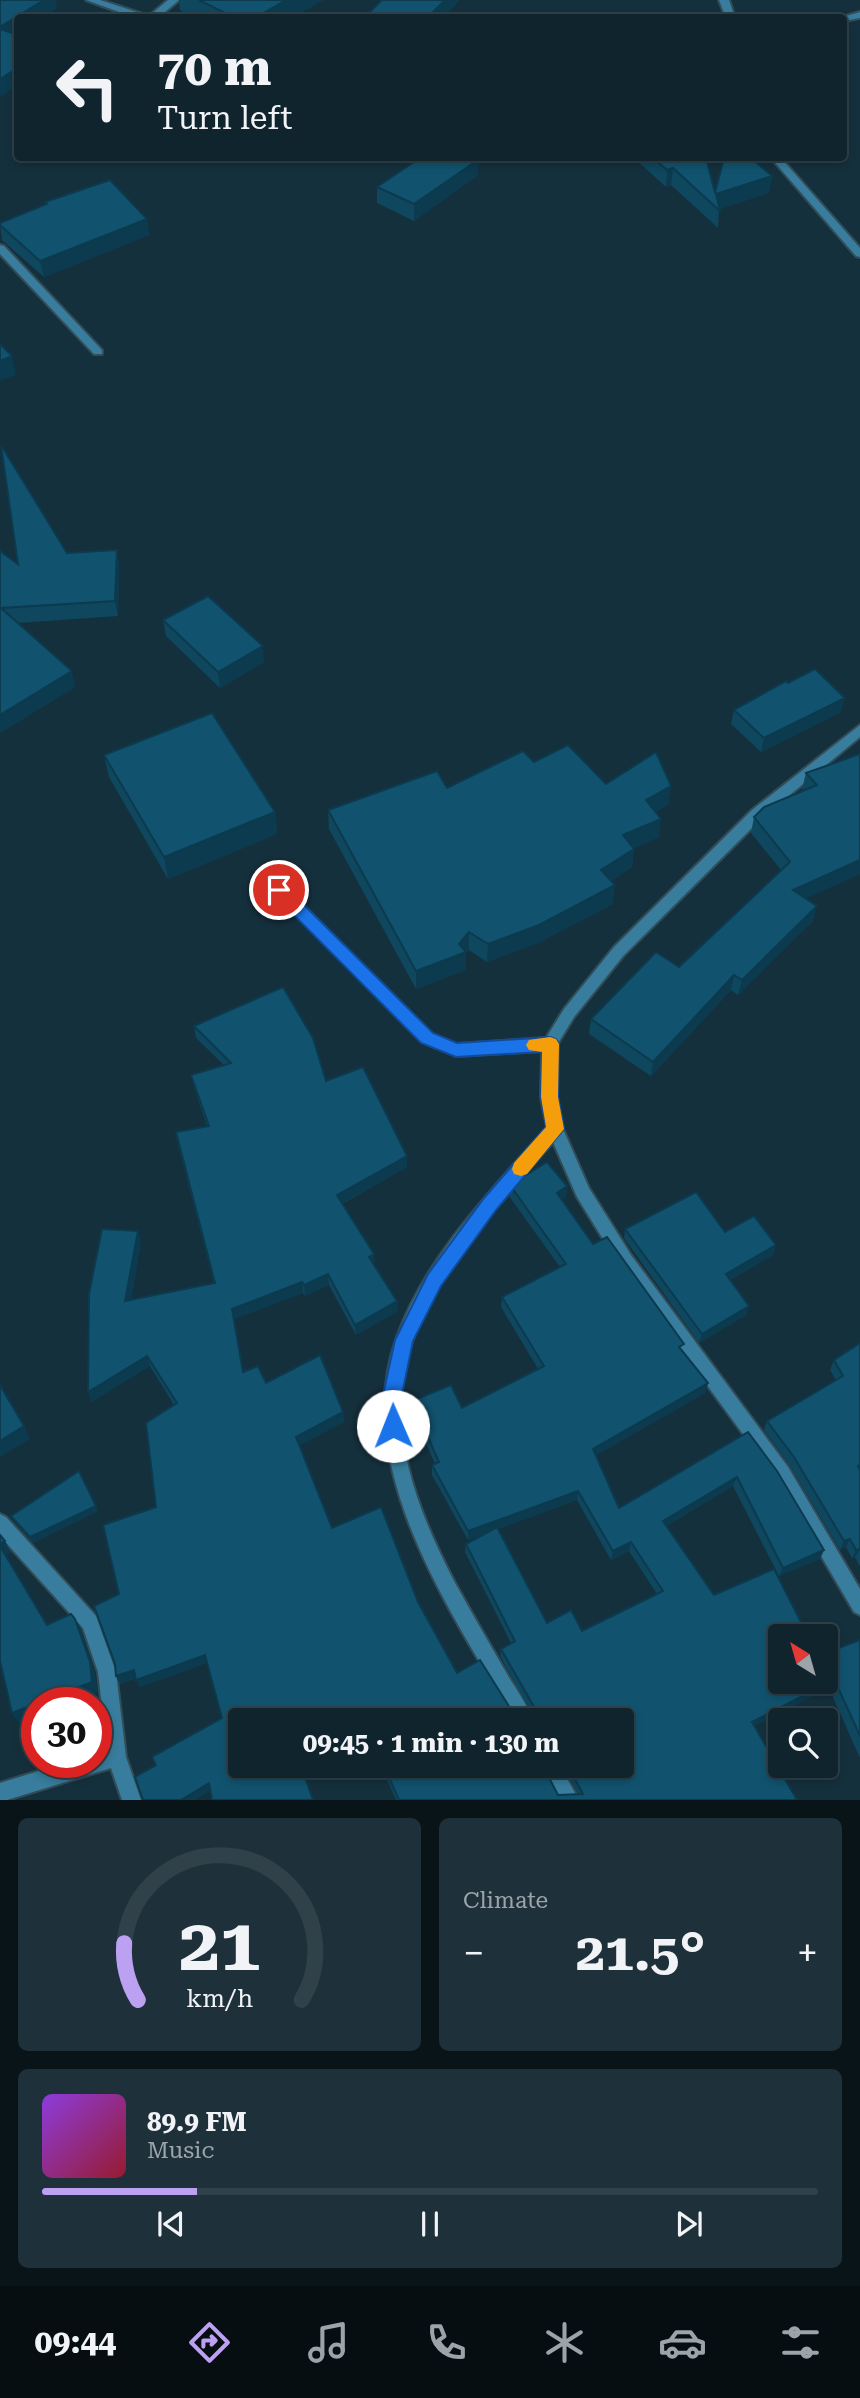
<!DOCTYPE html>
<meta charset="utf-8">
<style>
body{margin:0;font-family:"Roboto Serif",serif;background:#1e303a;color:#f1f3f6;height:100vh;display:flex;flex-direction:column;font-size:26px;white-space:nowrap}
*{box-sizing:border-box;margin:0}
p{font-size:23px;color:#9ca4aa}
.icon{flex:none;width:38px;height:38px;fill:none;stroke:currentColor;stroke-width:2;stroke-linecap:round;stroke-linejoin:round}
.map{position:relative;height:1800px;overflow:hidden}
.drawer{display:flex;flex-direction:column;gap:18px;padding:18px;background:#091419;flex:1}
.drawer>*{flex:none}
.hud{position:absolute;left:14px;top:14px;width:833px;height:147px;border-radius:7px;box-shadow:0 4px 10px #0003,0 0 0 2px #30414a;background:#10242e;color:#f1f3f6;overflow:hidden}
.needle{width:46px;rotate:323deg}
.tools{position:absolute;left:768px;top:1624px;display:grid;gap:14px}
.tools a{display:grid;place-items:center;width:70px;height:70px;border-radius:7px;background:#10242e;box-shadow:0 4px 10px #0003,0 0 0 2px #30414a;font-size:35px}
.speed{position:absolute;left:21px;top:1687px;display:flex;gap:14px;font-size:35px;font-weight:700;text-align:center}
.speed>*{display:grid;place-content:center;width:91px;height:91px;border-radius:50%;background:#10242e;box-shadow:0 4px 10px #0003,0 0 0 2px #30414a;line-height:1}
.speed .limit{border:10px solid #d22;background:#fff;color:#111}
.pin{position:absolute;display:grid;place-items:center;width:60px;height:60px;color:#fff;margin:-30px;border:4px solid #fff;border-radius:50%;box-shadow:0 2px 7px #0007}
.me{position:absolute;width:77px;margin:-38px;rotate:359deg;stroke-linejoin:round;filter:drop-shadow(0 0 5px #0008)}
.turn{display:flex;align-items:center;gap:24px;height:147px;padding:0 28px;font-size:32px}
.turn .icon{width:91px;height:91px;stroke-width:2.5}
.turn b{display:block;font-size:49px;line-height:60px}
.big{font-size:52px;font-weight:700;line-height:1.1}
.drawer .widget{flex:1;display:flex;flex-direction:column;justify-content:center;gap:10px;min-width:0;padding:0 24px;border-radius:10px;background:#1e303a}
.drawer .dial{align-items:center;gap:0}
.dial svg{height:182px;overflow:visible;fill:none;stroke:#30414a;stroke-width:7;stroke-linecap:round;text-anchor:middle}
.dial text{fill:#f1f3f6;stroke:none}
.song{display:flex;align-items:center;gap:21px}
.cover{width:84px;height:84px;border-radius:10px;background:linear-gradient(135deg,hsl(270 70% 55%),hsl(350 70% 35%))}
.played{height:7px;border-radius:4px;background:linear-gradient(90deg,#bca0f2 20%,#30414a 20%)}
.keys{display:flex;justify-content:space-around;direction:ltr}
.heat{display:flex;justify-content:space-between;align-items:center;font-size:38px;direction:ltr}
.drawer .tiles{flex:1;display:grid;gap:18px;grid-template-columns:1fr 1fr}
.widget:last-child{grid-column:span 2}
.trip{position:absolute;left:228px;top:1708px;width:406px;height:70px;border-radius:7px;background:#10242e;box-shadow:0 4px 10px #0003,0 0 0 2px #30414a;font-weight:700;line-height:70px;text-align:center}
.tab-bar{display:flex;height:112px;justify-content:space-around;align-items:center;background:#060e12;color:#9ca4aa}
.tab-bar .icon{width:49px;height:49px}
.tab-bar .current{color:#bca0f2}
.tab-bar b{font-size:32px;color:#f1f3f6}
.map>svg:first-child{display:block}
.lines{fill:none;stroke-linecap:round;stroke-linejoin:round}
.street-casing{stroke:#324c58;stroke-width:4}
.street{fill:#387d9d;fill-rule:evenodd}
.wall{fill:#0f475f;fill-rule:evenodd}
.shaded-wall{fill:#0c3a4e}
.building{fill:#11536f;stroke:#0c3a4e;stroke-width:2}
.route{fill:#1a73e8;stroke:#114b97;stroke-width:2}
.slow{fill:#f59e0b}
</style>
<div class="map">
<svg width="860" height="1800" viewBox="0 0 860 1800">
<rect width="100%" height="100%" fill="#15303d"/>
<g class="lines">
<defs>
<g id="street">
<polygon points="86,0 100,0 149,16 168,0 179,0 158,18 136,18"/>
<polygon points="719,0 729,0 735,18 726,18"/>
<polygon points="860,12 860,18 844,21 844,18 839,18"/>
<polygon points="771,158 781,158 860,248 860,257 856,256"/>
<polygon points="0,245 4,246 102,350 102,354 94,354 0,254"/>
<path d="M 860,725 L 860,737 L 762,818 L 624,955 L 574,1017 L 557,1045 L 557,1097 L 563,1129 L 589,1188 L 631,1255 L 788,1467 L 860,1589 L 860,1615 L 854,1612 L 776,1479 L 619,1265 L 577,1197 L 553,1142 C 494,1210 410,1294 402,1388 C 395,1455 424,1523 454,1581 C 471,1612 489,1643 507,1674 C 516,1689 527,1704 533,1720 L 514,1720 C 452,1613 349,1466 397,1337 C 426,1256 491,1191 547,1127 L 541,1097 L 542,1051 L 456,1056 L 422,1042 L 272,890 L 274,886 L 284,886 L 432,1034 L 457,1044 L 546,1038 L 564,1009 L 614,947 L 752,810 Z"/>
<polygon points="0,1514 6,1517 96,1616 116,1672 126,1757 141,1800 122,1800 111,1768 7,1800 0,1800 0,1783 68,1762 96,1762 96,1754 107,1751 98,1672 83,1628 0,1536"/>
<polygon points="541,1766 560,1766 579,1800 559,1800"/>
</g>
</defs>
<use href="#street" class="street-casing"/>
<use href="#street" class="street"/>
</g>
<g class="wall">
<polygon points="179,0 323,0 292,18 195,18 180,10"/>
<polygon points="634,158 706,158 715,193 772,176 769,193 719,209 718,228 671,185 666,187"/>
<polygon points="478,175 414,221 377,203 377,187"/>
<polygon points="45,202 147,219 149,235 44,277 2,240 0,223 45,205"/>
<polygon points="117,550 119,566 118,616 18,623 75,687 0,733 0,551 18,564 67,553"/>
<polygon points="163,620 264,662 220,688 166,636"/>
<polygon points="734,710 841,712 761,752 731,724"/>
<polygon points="860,754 860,874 806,898 813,921 738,995 731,990 651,1076 589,1034 591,1019 679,967 781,870 751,833 754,817 804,790 802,789 806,773"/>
<polygon points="104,755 275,812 277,834 168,879 109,777"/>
<polygon points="534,762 606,784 671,786 668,805 656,812 659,837 634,848 632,867 611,881 613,904 538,943 487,962 469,950 466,953 466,970 416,989 329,829 328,810 447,788"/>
<path d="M 194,1026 L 326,1081 L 407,1156 L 407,1167 L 342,1204 L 398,1311 L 356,1335 L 329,1285 L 305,1296 L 303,1293 L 234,1319 L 243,1372 L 266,1383 L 343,1412 L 344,1422 L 300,1445 L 332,1528 L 418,1602 L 457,1673 L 515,1716 L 533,1716 L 500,1656 L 501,1649 L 511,1643 L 465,1552 L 466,1544 L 484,1534 L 468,1540 L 432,1475 L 432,1465 L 435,1464 L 412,1411 L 412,1401 L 462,1408 L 538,1369 L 501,1307 L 502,1297 L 560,1267 L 509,1196 L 510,1185 L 567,1186 L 566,1197 L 562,1200 L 593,1244 L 682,1350 L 708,1383 L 705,1393 L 596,1455 L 619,1508 L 748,1432 L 820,1559 L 779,1576 L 733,1486 L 666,1526 L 714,1595 L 826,1682 L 826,1653 L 860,1640 L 860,1758 L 828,1686 L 826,1689 L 754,1726 L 797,1800 L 396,1800 L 381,1766 L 543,1766 L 558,1795 L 578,1794 L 563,1766 L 621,1766 L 621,1720 L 240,1720 L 210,1790 L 195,1800 L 143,1800 L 156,1765 L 222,1718 L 207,1663 L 140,1687 L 136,1678 L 120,1684 L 116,1676 L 119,1594 L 156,1507 L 174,1405 L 150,1366 L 91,1402 L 141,1242 L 131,1300 L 214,1283 L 178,1144 L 207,1126 L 194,1087 L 191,1075 L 224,1065 L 196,1038 ZM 577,1500 L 611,1560 L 629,1551 L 657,1594 L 582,1631 L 547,1623 L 498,1529 Z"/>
<polygon points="625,1229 725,1232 776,1245 773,1255 730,1280 749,1306 746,1315 699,1343 624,1238"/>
<polygon points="860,1343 860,1565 859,1565 855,1557 852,1558 846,1547 840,1550 790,1466 764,1430 767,1421 836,1380 830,1370 834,1360"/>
<polygon points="98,1511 33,1543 14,1521 11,1516"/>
</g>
<g class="shaded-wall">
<polygon points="44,0 56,0 57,8 43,18 18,18 18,34 2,44 0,27"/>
<polygon points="286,0 323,0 292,18 255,18"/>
<polygon points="445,0 460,0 443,18 427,18"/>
<polygon points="18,68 18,86 0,97 0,79"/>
<polygon points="479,159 478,175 414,221 414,204"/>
<polygon points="673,168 671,185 666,187 667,170"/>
<polygon points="772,176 769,193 718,210 716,194"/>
<polygon points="147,219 149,235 44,277 40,261"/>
<polygon points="12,356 16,375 0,381 0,361"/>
<polygon points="117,550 119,566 118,616 115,601"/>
<polygon points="263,646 264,662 220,688 218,672"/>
<polygon points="72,671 75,687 0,733 0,715"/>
<polygon points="845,698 841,712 761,752 764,738"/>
<polygon points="671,786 668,805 644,819 646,800"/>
<polygon points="275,812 277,834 168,879 164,857"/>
<polygon points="661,819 659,837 621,854 623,835"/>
<polygon points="634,849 632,867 599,889 601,870"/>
<polygon points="860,860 860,874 789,906 793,890"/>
<polygon points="615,885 613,904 538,943 487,962 488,944"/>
<polygon points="817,906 813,921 738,995 742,980"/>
<polygon points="469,932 469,950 466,953 466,970 416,989 416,971 459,944"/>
<polygon points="734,975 731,990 651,1076 653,1062"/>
<polygon points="407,1156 407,1167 337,1206 337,1195"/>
<polygon points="567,1186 566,1197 556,1204 557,1193"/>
<polygon points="138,1231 141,1242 129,1311 125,1301"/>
<polygon points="776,1245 773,1255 724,1283 726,1274"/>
<polygon points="374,1254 375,1265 369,1257"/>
<polygon points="328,1274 329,1285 305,1296 304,1285"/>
<polygon points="302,1282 303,1293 234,1319 232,1309"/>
<polygon points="397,1301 398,1311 356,1335 355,1325"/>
<polygon points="749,1306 746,1315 699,1343 702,1334"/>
<polygon points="147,1356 150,1366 91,1402 88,1392"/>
<polygon points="708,1383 705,1393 592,1458 593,1449"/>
<polygon points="343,1412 344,1422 298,1446 296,1437"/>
<polygon points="24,1426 30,1439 0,1457 0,1441"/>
<polygon points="737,1477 733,1486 660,1529 663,1521"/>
<polygon points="578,1491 577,1500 468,1540 468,1531"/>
<polygon points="96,1506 98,1511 33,1543 30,1537"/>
<polygon points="850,1539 846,1547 840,1550 844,1541"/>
<polygon points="5,1541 11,1553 5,1556 0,1546 0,1544"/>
<polygon points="631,1542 629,1551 611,1560 613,1551"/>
<polygon points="860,1549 855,1557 852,1558 856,1550"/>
<polygon points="824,1550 820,1559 779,1576 783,1568"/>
<polygon points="75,1619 81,1629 95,1673 98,1692 70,1703 39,1703"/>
<polygon points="205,1655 208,1663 140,1687 136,1680"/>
<polygon points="134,1670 137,1677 120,1684 116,1676"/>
<polygon points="830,1682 826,1689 748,1729 752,1722"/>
<polygon points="37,1704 37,1716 18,1723 12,1713"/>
<polygon points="209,1783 211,1790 195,1800 181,1800"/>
</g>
<g class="building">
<polygon points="0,0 44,0 0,27"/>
<polygon points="199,0 286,0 255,18 235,18"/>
<polygon points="382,0 445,0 427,18 364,18"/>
<polygon points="0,29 18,35 18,68 0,79"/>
<polygon points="420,158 476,158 479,159 414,204 377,187"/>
<polygon points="653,158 706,158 715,193 724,158 751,158 772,176 716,194 720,211 673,168 667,170"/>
<polygon points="110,180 147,219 40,261 0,225 0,223 47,204 45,202"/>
<polygon points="0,344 12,356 0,361"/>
<polygon points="1,445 67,553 117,550 115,601 1,608 72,671 0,715 0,551 18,564"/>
<polygon points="208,596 263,646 218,672 163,620"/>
<polygon points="815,669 845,698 764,738 734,710 786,681 788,683"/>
<polygon points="212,713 275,812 164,857 104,755"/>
<polygon points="568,745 606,784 656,752 671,786 646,800 661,819 623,835 634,849 601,870 615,885 539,925 488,944 469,932 459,944 466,952 416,971 328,810 437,771 447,788 523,751 534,762"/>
<polygon points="860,754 860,860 793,890 817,906 742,980 734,975 653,1062 591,1019 656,952 679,967 790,862 754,817 764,807 817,785 806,773"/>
<polygon points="283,987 313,1038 326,1081 363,1067 407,1156 337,1195 374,1254 369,1257 397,1301 355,1325 328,1274 304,1285 302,1282 232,1309 243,1372 258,1366 266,1383 320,1355 343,1412 296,1437 332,1528 381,1507 418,1602 457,1673 480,1660 515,1716 534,1716 537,1712 501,1649 515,1641 466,1544 497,1527 547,1623 571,1610 582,1631 663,1591 631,1542 613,1551 578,1491 468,1531 432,1465 439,1462 412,1401 451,1385 462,1408 544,1366 502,1297 566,1264 510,1185 547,1162 567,1186 557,1193 593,1244 607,1237 684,1344 679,1347 708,1383 593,1449 619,1508 748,1432 777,1471 824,1550 783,1568 737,1477 663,1521 714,1595 774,1569 808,1636 780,1636 780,1682 826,1682 826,1673 830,1682 752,1722 797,1800 399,1800 384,1766 543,1766 558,1795 583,1794 568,1766 621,1766 621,1720 240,1720 240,1766 301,1766 313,1800 212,1800 209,1783 181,1800 143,1800 135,1777 156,1765 152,1757 222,1718 205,1655 136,1680 134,1670 116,1676 115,1664 94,1606 119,1594 103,1525 156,1507 146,1423 177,1403 147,1356 88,1392 89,1294 102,1229 138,1231 125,1301 215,1283 176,1132 209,1126 191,1075 231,1063 194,1026"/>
<polygon points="696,1192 725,1232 754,1216 776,1245 726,1274 749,1306 702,1334 625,1229"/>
<polygon points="860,1343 860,1465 858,1466 860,1470 860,1549 856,1550 850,1539 844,1541 794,1457 767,1421 843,1376 834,1360"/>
<polygon points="0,1385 24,1426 0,1441"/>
<polygon points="79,1471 96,1506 30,1537 11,1516"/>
<polygon points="0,1535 5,1541 0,1544"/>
<polygon points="0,1546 47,1625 71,1614 75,1619 90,1662 92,1682 12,1713 0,1661"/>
<polygon points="860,1640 860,1736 826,1661 826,1653"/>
</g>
<polygon class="route" points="279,884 285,886 433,1033 457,1043 550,1037 556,1039 559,1044 558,1097 564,1129 496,1210 441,1286 413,1341 400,1404 403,1426 400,1432 393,1435 386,1432 381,1404 395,1340 428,1274 484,1198 546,1127 541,1097 542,1052 456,1057 421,1043 274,895 271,890 274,886"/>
<polygon class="slow" points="550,1037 556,1039 559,1044 558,1097 564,1129 527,1174 521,1176 514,1174 512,1169 514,1163 546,1127 541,1097 542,1052 529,1050 526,1045 529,1040"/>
</svg>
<div class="tools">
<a><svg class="needle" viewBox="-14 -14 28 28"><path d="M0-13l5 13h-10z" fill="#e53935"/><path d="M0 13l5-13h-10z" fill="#9ca4aa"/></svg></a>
<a><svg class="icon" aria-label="search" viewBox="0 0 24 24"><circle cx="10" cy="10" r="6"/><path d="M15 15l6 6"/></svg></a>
</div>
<div class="speed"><div class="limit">30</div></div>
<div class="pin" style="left:279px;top:890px;background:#d93025"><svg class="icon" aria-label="arrive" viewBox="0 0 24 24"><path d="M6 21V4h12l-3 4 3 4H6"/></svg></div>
<svg class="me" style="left:393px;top:1426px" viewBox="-20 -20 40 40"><circle r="19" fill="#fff"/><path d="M0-13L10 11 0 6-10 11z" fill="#1a73e8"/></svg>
<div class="trip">09:45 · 1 min · 130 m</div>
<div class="hud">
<div class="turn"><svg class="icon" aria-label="left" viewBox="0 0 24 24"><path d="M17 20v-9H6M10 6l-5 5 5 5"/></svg><div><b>70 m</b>Turn left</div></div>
</div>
</div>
<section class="drawer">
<div class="tiles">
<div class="widget dial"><svg viewBox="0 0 100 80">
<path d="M14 69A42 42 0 1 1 86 69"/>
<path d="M14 69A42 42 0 0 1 8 44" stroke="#bca0f2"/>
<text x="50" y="56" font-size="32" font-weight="700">21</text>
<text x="50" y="72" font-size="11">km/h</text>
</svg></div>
<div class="widget"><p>Climate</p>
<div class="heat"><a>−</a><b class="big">21.5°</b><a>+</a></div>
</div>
<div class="widget">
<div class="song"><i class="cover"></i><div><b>89.9 FM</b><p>Music</p></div></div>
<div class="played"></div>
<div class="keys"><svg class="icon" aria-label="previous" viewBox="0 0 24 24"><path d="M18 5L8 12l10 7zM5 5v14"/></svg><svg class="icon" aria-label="pause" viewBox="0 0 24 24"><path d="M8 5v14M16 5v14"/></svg><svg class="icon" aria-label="next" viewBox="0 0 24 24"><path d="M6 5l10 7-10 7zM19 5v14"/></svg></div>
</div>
</div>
</section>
<nav class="tab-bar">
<b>09:44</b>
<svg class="icon current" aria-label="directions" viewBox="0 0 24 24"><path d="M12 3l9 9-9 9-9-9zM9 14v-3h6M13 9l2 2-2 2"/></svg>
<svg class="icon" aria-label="music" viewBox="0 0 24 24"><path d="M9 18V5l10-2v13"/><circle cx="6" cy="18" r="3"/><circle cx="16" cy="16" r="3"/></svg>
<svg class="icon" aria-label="phone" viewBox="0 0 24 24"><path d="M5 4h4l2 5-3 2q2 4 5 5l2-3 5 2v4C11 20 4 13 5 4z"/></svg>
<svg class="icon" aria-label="climate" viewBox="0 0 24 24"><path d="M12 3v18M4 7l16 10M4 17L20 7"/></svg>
<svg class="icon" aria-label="car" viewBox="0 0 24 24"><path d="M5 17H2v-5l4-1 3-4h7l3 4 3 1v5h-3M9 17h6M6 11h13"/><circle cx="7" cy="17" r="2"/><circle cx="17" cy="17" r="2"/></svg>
<svg class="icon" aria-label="filters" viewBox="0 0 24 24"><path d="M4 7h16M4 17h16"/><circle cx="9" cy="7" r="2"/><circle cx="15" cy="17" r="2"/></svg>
</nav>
